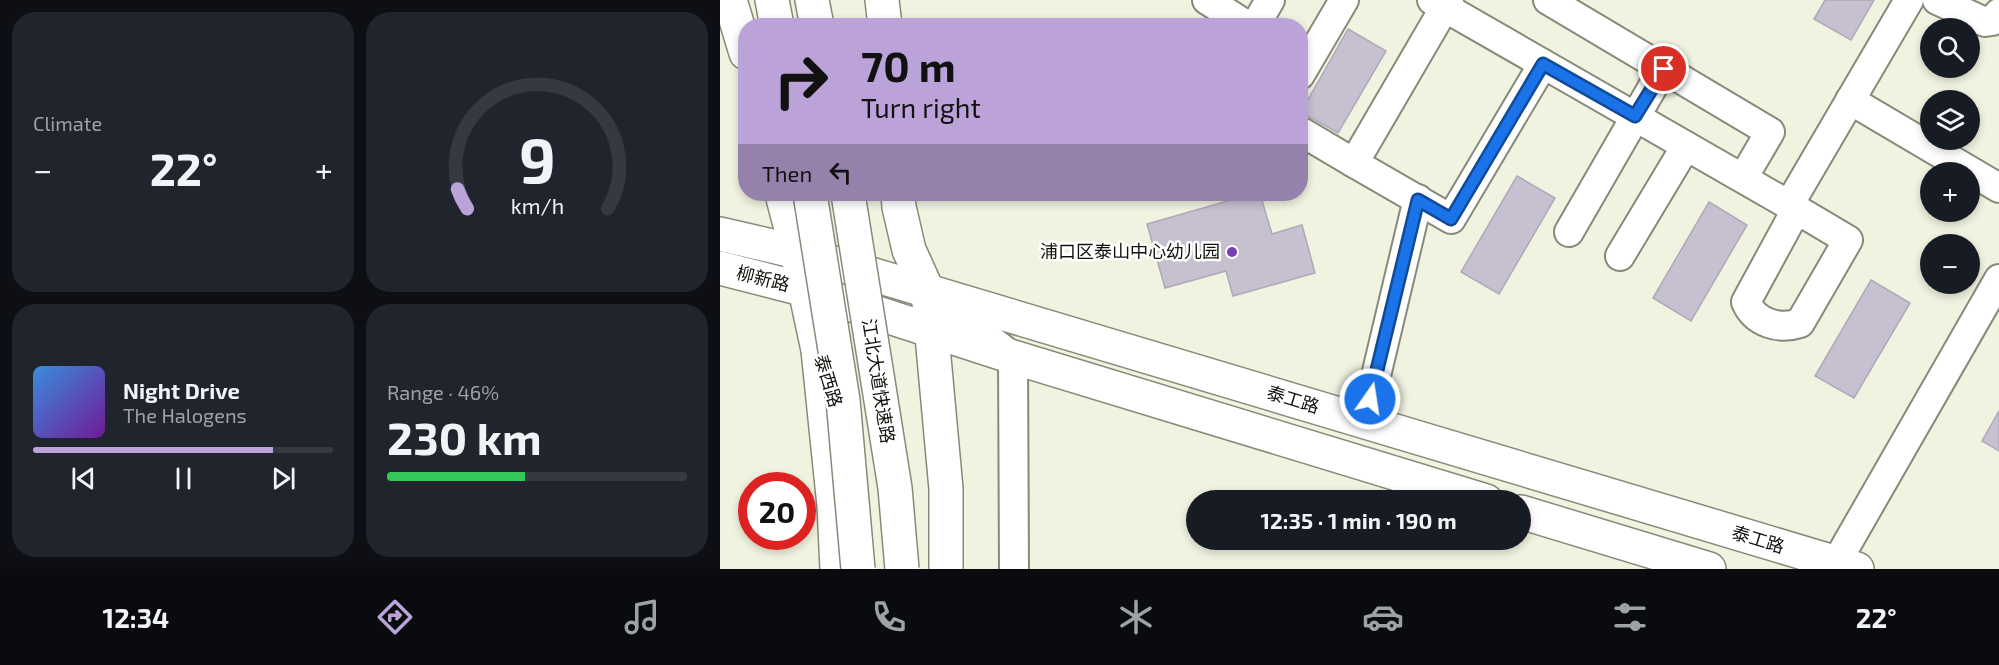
<!DOCTYPE html>
<meta charset="utf-8">
<style>
body{margin:0;font-family:"Exo 2","Noto Sans SC",sans-serif;background:#20242c;color:#f1f3f6;height:100vh;display:flex;flex-direction:column;font-size:22px;white-space:nowrap}
*{box-sizing:border-box;margin:0}
p{font-size:20px;color:#9ea1a6}
.icon{flex:none;width:33px;height:33px;fill:none;stroke:currentColor;stroke-width:2;stroke-linecap:round;stroke-linejoin:round}
.map{position:relative;flex:1;overflow:hidden}
.side{display:flex;flex-direction:column;gap:12px;padding:12px;background:#0d0f14;width:720px}
.side>*{flex:none}
.top-card{position:absolute;left:18px;top:18px;width:570px;height:183px;border-radius:24px;box-shadow:0 3px 9px #0003;background:#bba2d8;color:#111;overflow:hidden}
.tools{position:absolute;left:1200px;top:18px;display:grid;gap:12px}
.tools a{display:grid;place-items:center;width:60px;height:60px;border-radius:50%;background:#171b24;box-shadow:0 3px 9px #0003;font-size:30px}
.speed{position:absolute;left:18px;top:472px;display:flex;gap:12px;font-size:30px;font-weight:700;text-align:center}
.speed>*{display:grid;place-content:center;width:78px;height:78px;border-radius:50%;background:#171b24;box-shadow:0 3px 9px #0003;line-height:1}
.speed .limit{border:9px solid #d22;background:#fff;color:#111}
.pin{position:absolute;display:grid;place-items:center;width:51px;height:51px;color:#fff;margin:-26px;border:3px solid #fff;border-radius:50%;box-shadow:0 2px 6px #0007}
.me{position:absolute;width:66px;margin:-33px;rotate:13deg;stroke-linejoin:round;filter:drop-shadow(0 0 4px #0008)}
.turn{display:flex;align-items:center;gap:21px;height:126px;padding:0 24px;font-size:27px}
.turn .icon{width:78px;height:78px;stroke-width:2.5}
.turn b{display:block;font-size:42px;line-height:51px}
.then{display:flex;align-items:center;height:57px;padding:0 24px;background:#0003;gap:12px;font-size:22px}
.big{font-size:45px;font-weight:700;line-height:1.1}
.side .tile{flex:1;display:flex;flex-direction:column;justify-content:center;gap:9px;min-width:0;padding:0 21px;border-radius:24px;background:#20242c}
.side .dial{align-items:center;gap:0}
.dial svg{height:156px;overflow:visible;fill:none;stroke:#363941;stroke-width:7;stroke-linecap:round;text-anchor:middle}
.dial text{fill:#f1f3f6;stroke:none}
.song{display:flex;align-items:center;gap:18px}
.cover{width:72px;height:72px;border-radius:9px;background:linear-gradient(135deg,hsl(210 70% 55%),hsl(280 70% 35%))}
.played{height:6px;border-radius:3px;background:linear-gradient(90deg,#bba2d8 80%,#363941 80%)}
.keys{display:flex;justify-content:space-around;direction:ltr}
.heat{display:flex;justify-content:space-between;align-items:center;font-size:33px;direction:ltr}
.charge{height:9px;border-radius:4px;background:linear-gradient(90deg,#34c759 46%,#363941 0)}
.side .tiles{flex:1;display:grid;gap:12px;grid-template-columns:repeat(2,1fr)}
.trip{position:absolute;left:466px;top:490px;width:345px;height:60px;border-radius:30px;background:#171b24;box-shadow:0 3px 9px #0003;font-weight:700;line-height:60px;text-align:center}
.menu{display:flex;height:96px;justify-content:space-around;align-items:center;background:#090b0e;color:#9ea1a6}
.menu .icon{width:42px;height:42px}
.menu .on{color:#bba2d8}
.menu b{font-size:27px;color:#f1f3f6}
main{display:flex;flex:1;min-height:0}
.map>svg:first-child{display:block}
.building{fill:#c7c0d1;stroke:#afa8b9;stroke-width:1.5}
.lines{fill:none;stroke-linecap:round;stroke-linejoin:round}
.minor-casing{stroke:#888a79;stroke-width:32}
.major-casing{stroke:#888a79;stroke-width:36}
.highway-casing{stroke:#888a79;stroke-width:36}
.minor{stroke:#fff;stroke-width:28}
.major{stroke:#fff;stroke-width:33}
.highway{stroke:#fff;stroke-width:33}
.highway-bridge-casing{stroke:#888a79;stroke-width:36;stroke-linecap:butt}
.highway-bridge{stroke:#fff;stroke-width:33}
.route-casing{stroke:#114b97;stroke-width:15}
.route{stroke:#1a73e8;stroke-width:10}
.poi-dot{fill:#793eb4;stroke:#fff;stroke-width:2}
.labels{text-anchor:middle;stroke-width:5;stroke-linejoin:round;paint-order:stroke}
.poi-label{font-size:18px;fill:#11120c;stroke:#fff;text-anchor:end}
.street-label{font-size:18px;fill:#11120c;stroke:#fff}
</style>
<main>
<section class="side">
<div class="tiles">
<div class="tile"><p>Climate</p>
<div class="heat"><a>−</a><b class="big">22°</b><a>+</a></div>
</div>
<div class="tile dial"><svg viewBox="0 0 100 80">
<path d="M14 69A42 42 0 1 1 86 69"/>
<path d="M14 69A42 42 0 0 1 9 59" stroke="#bba2d8"/>
<text x="50" y="56" font-size="32" font-weight="700">9</text>
<text x="50" y="72" font-size="11">km/h</text>
</svg></div>
<div class="tile">
<div class="song"><i class="cover"></i><div><b>Night Drive</b><p>The Halogens</p></div></div>
<div class="played"></div>
<div class="keys"><svg class="icon" aria-label="previous" viewBox="0 0 24 24"><path d="M18 5L8 12l10 7zM5 5v14"/></svg><svg class="icon" aria-label="pause" viewBox="0 0 24 24"><path d="M8 5v14M16 5v14"/></svg><svg class="icon" aria-label="next" viewBox="0 0 24 24"><path d="M6 5l10 7-10 7zM19 5v14"/></svg></div>
</div>
<div class="tile"><p>Range · 46%</p><b class="big">230 km</b><div class="charge"></div></div>
</div>
</section>
<div class="map">
<svg width="1279" height="569" viewBox="0 0 1279 569">
<rect width="100%" height="100%" fill="#f0f3e0"/>
<g class="building">
<polygon points="1105,0 1154,0 1131,40 1094,19"/>
<polygon points="628,29 666,51 618,133 581,112"/>
<polygon points="797,176 835,198 779,294 741,272"/>
<polygon points="532,194 540,194 552,234 582,225 595,273 513,296 506,271 445,288 427,224"/>
<polygon points="989,202 1027,225 971,321 933,298"/>
<polygon points="1151,280 1190,303 1134,398 1095,376"/>
<polygon points="1279,411 1279,451 1262,441"/>
</g>
<g class="lines">
<defs>
<g id="minor">
<polyline points="487,0 528,26"/>
<polyline points="712,0 1069,205 1189,0"/>
<polyline points="729,0 634,163 731,219 823,64"/>
<polyline points="828,0 1050,132 1023,178"/>
<polyline points="1217,0 1265,22 1272,21 1279,13"/>
<polyline points="535,26 550,0"/>
<polyline points="580,75 624,0"/>
<polyline points="1130,100 1279,188"/>
<polyline points="580,131 634,163"/>
<path d="M 1069,205 L 1128,240 L 1080,323 C 1059,330 1035,323 1026,302 L 1076,210"/>
<polyline points="849,232 943,69"/>
<polyline points="900,256 966,146"/>
<polyline points="213,295 293,357 294,569"/>
<polyline points="645,422 698,199"/>
<polyline points="1116,563 1279,279"/>
</g>
<g id="major">
<polyline points="10,0 26,53"/>
<polyline points="162,0 165,26"/>
<polyline points="62,194 77,252 98,350 107,378"/>
<polyline points="178,194 179,207 189,250 208,292 226,489 226,569"/>
<polyline points="0,234 77,252 1137,569"/>
<polyline points="0,268 86,290 293,357 766,501"/>
<polyline points="801,512 989,569"/>
</g>
<g id="highway">
<polyline points="52,0 57,26"/>
<polyline points="92,0 97,26"/>
<polyline points="98,350 114,506 117,569"/>
</g>
</defs>
<use href="#minor" class="minor-casing"/>
<use href="#major" class="major-casing"/>
<use href="#highway" class="highway-casing"/>
<use href="#minor" class="minor"/>
<use href="#major" class="major"/>
<use href="#highway" class="highway"/>
<defs>
<g id="highway-bridge">
<polyline points="90,194 123,400 138,569"/>
<polyline points="128,194 175,488 182,569"/>
</g>
</defs>
<use href="#highway-bridge" class="highway-bridge-casing"/>
<use href="#highway-bridge" class="highway-bridge"/>
</g>
<g class="lines">
<defs>
<polyline id="route" points="650,399 698,200 731,219 823,64 915,116 944,69"/>
</defs>
<use href="#route" class="route-casing"/>
<use href="#route" class="route"/>
</g>
<circle class="poi-dot" cx="512" cy="252" r="6"/>
<g class="labels">
<g class="poi-label">
<text x="500" y="258">浦口区泰山中心幼儿园</text>
</g>
<g class="street-label">
<text transform="translate(43 279) rotate(14)" y="6">柳新路</text>
<text transform="translate(108 381) rotate(73)" y="6">泰西路</text>
<text transform="translate(158 381) rotate(81)" y="6">江北大道快速路</text>
<text transform="translate(573 400) rotate(17)" y="6">泰工路</text>
<text transform="translate(1038 540) rotate(17)" y="6">泰工路</text>
</g>
</g>
</svg>
<div class="tools">
<a><svg class="icon" aria-label="search" viewBox="0 0 24 24"><circle cx="10" cy="10" r="6"/><path d="M15 15l6 6"/></svg></a>
<a><svg class="icon" aria-label="layers" viewBox="0 0 24 24"><path d="M12 4l9 5-9 5-9-5zM3 14l9 5 9-5"/></svg></a>
<a>+</a>
<a>−</a>
</div>
<div class="speed"><div class="limit">20</div></div>
<div class="pin" style="left:944px;top:69px;background:#d93025"><svg class="icon" aria-label="arrive" viewBox="0 0 24 24"><path d="M6 21V4h12l-3 4 3 4H6"/></svg></div>
<svg class="me" style="left:650px;top:399px" viewBox="-20 -20 40 40"><circle r="17" fill="#1a73e8" stroke="#fff" stroke-width="3"/><path d="M0-11L8 9 0 5-8 9z" fill="#fff"/></svg>
<div class="trip">12:35 · 1 min · 190 m</div>
<div class="top-card">
<div class="turn"><svg class="icon" aria-label="right" viewBox="0 0 24 24"><path d="M7 20v-9h11M14 6l5 5-5 5"/></svg><div><b>70 m</b>Turn right</div></div>
<div class="then">Then<svg class="icon" aria-label="left" viewBox="0 0 24 24"><path d="M17 20v-9H6M10 6l-5 5 5 5"/></svg></div>
</div>
</div>
</main>
<nav class="menu">
<b>12:34</b>
<svg class="icon on" aria-label="directions" viewBox="0 0 24 24"><path d="M12 3l9 9-9 9-9-9zM9 14v-3h6M13 9l2 2-2 2"/></svg>
<svg class="icon" aria-label="music" viewBox="0 0 24 24"><path d="M9 18V5l10-2v13"/><circle cx="6" cy="18" r="3"/><circle cx="16" cy="16" r="3"/></svg>
<svg class="icon" aria-label="phone" viewBox="0 0 24 24"><path d="M5 4h4l2 5-3 2q2 4 5 5l2-3 5 2v4C11 20 4 13 5 4z"/></svg>
<svg class="icon" aria-label="climate" viewBox="0 0 24 24"><path d="M12 3v18M4 7l16 10M4 17L20 7"/></svg>
<svg class="icon" aria-label="car" viewBox="0 0 24 24"><path d="M5 17H2v-5l4-1 3-4h7l3 4 3 1v5h-3M9 17h6M6 11h13"/><circle cx="7" cy="17" r="2"/><circle cx="17" cy="17" r="2"/></svg>
<svg class="icon" aria-label="filters" viewBox="0 0 24 24"><path d="M4 7h16M4 17h16"/><circle cx="9" cy="7" r="2"/><circle cx="15" cy="17" r="2"/></svg>
<b>22°</b>
</nav>
